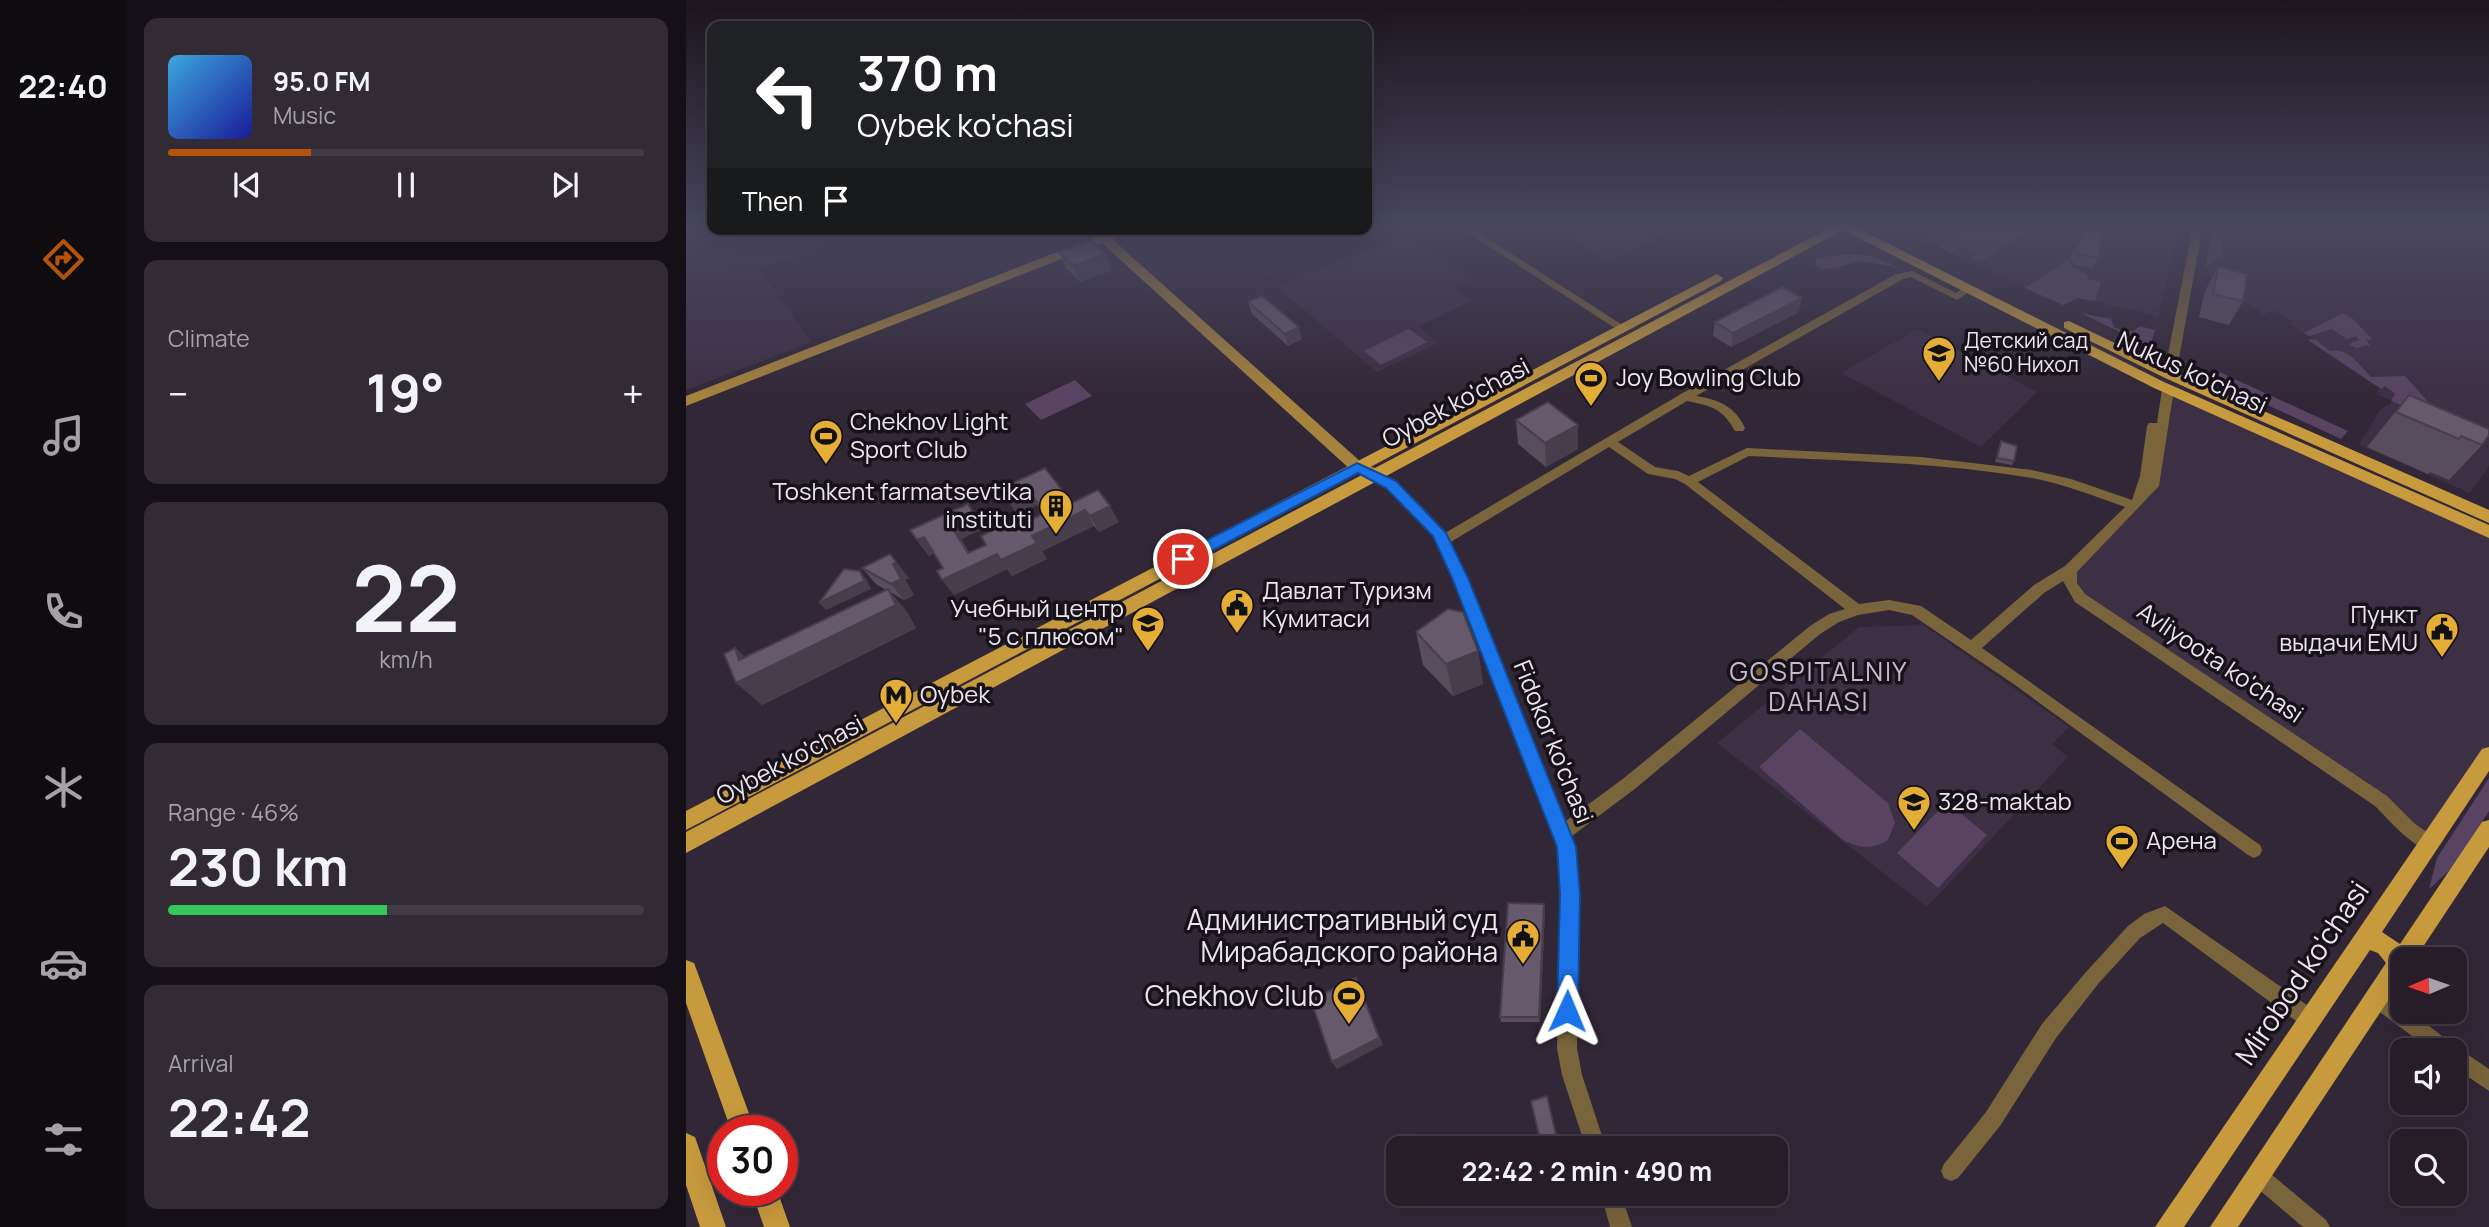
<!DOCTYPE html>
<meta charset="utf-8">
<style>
body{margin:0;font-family:Manrope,sans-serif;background:#322a35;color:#f1f3f6;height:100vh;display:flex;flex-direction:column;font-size:26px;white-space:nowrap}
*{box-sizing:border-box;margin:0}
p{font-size:23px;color:#a4a2a8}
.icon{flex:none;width:38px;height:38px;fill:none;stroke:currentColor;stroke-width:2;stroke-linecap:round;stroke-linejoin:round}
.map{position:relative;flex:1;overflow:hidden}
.details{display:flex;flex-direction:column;gap:18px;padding:18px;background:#151017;width:560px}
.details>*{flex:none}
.guide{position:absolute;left:21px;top:21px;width:665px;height:214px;border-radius:14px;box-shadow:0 7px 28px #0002,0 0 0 2px #423b46;background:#202124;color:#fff;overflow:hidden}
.needle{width:46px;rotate:268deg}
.buttons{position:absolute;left:1704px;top:947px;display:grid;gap:14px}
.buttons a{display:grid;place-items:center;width:77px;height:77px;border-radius:14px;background:#261d29;box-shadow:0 7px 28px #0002,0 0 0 2px #423b46;font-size:35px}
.speed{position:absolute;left:21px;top:1115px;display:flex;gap:14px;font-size:35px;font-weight:700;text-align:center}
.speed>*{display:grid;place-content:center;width:91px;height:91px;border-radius:50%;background:#261d29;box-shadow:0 7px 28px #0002,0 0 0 2px #423b46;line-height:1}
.speed .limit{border:10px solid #d22;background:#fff;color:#111}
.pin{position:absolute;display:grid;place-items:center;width:60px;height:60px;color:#fff;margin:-30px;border:4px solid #fff;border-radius:50%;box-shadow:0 2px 7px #0007}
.me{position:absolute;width:77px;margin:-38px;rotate:1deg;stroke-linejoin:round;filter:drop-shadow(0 0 5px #0008)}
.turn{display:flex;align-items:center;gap:24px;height:147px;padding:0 35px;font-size:32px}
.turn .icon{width:91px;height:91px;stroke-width:2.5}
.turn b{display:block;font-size:49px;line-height:60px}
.then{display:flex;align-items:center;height:66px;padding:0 35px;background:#0003;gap:14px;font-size:26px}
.big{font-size:52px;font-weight:700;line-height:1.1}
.details .card{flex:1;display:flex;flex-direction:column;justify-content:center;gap:10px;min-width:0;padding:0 24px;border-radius:14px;background:#322a35}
.details .dial{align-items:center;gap:0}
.dial b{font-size:91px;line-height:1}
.song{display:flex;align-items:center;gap:21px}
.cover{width:84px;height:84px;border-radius:10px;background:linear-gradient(135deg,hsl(200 70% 55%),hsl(240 70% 35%))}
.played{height:7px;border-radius:4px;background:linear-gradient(90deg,#b45309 30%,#423b46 30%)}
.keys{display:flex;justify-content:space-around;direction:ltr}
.heat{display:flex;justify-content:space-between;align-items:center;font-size:38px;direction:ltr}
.charge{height:10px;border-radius:5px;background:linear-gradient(90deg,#34c759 46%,#423b46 0)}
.trip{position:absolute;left:700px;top:1136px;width:402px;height:70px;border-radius:14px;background:#261d29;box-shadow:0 7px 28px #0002,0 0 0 2px #423b46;font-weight:700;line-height:70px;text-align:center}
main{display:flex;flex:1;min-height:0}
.dock{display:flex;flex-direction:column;width:126px;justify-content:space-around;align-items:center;background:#0f0c10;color:#a4a2a8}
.dock .icon{width:49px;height:49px}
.dock .selected{color:#b45309}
.dock b{font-size:32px;color:#f1f3f6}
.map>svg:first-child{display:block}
.built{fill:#3d2f44}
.green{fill:#584462}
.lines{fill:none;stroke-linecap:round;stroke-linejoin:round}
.pedestrian{stroke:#79643b;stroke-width:8}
.minor{fill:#79643b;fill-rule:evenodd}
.secondary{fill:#a5823d;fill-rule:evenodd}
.primary{fill:#c79a3d;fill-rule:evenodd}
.wall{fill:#574d5c}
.shaded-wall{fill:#473e4b}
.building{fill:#65596b;stroke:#473e4b;stroke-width:2}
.route{fill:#1a73e8;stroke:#114b97;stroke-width:2}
.labels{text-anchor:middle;stroke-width:7;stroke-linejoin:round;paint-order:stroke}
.far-poi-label{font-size:21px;fill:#ece5f0;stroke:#171219;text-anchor:start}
.street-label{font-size:24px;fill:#ece5f0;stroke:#171219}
.poi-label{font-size:24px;fill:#ece5f0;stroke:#171219;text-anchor:start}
.neighbourhood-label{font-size:26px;letter-spacing:2px;fill:#c7bace;stroke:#171219}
.near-poi-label{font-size:28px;fill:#ece5f0;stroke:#171219;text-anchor:end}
.near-street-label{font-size:28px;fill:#ece5f0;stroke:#171219}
</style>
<main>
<nav class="dock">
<b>22:40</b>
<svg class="icon selected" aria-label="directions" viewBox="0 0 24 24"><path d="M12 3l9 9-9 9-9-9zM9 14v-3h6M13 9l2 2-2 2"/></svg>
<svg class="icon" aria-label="music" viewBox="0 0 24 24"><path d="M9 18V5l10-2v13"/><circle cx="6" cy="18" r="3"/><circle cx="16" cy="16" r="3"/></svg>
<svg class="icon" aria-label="phone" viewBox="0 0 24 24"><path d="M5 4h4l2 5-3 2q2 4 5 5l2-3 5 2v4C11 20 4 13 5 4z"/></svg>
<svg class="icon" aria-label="climate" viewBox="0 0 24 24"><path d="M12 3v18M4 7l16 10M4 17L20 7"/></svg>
<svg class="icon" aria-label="car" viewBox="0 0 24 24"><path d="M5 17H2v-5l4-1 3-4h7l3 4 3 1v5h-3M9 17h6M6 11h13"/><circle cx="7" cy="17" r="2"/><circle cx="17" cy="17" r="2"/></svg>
<svg class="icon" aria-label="filters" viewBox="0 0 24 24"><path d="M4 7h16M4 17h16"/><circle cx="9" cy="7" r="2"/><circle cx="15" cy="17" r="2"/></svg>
</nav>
<section class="details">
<div class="card">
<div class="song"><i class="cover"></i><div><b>95.0 FM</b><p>Music</p></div></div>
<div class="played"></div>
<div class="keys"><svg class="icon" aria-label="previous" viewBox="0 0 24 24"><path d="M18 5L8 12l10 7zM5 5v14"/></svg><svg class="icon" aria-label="pause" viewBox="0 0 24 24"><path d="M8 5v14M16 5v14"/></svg><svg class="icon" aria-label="next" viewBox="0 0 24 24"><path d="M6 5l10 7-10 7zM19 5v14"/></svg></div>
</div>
<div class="card"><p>Climate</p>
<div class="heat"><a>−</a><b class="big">19°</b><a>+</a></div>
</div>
<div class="card dial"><b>22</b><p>km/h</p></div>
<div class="card"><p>Range · 46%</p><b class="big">230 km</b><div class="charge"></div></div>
<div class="card"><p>Arrival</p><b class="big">22:42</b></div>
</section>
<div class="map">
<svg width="1803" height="1227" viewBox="0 0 1803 1227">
<rect width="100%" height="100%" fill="#322737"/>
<g class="built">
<polygon points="0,225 26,225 26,229 206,229 72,268 126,342 0,390"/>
<polygon points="876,225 984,225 990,228 922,262 870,229"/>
<polygon points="1205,225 1493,225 1472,316 1400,299 1385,299 1377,305"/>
<polygon points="1527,225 1803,225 1803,466 1784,493 1673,445 1694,410 1707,401 1690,394 1694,388 1622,340 1628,339 1603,324 1607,322 1604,320 1588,311 1578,315 1523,275 1517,274"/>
<polygon points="719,234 786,279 767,288 785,301 732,327 752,343 691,372 591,287"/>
<polygon points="1231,329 1351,392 1295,447 1155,373"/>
<polygon points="1482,389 1803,532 1803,755 1743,843 1394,598 1383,577 1447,506"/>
<polygon points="1238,625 1383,727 1366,744 1382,757 1241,907 1031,743 1173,627"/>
</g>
<g class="green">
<polygon points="1289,225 1344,225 1350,227 1295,261 1285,259 1290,254 1275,247 1265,253 1251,246"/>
<polygon points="1528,225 1544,225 1542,238 1536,239 1535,255 1519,268"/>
<path d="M 1160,254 L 1186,256 L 1216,269 C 1202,266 1187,261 1172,262 C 1158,264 1140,274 1129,265 L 1131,258 Z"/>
<polygon points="1383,259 1387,267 1402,275 1401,279 1415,282 1409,301 1392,298 1377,305 1339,288"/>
<polygon points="1395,313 1425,319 1428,327 1438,331 1448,331 1453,326 1469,330 1464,347"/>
<polygon points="1657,313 1666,318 1686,339 1680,340 1684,345 1670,348 1663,344 1673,340 1670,336 1661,339 1646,329 1623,336 1618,333"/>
<polygon points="723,329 741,342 695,365 678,351"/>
<path d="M 1629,339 L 1644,351 C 1663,347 1673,365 1685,377 L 1719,376 L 1761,423 L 1705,401 L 1709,394 L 1699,386 L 1695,389 L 1622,340 Z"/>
<polygon points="1529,370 1662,431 1655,439 1545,388 1537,384"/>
<polygon points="389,380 406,396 355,420 339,404"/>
<path d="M 1114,729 L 1202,803 L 1209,823 L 1202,840 C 1186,850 1173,848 1157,840 L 1073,767 Z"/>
<polygon points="1803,778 1803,811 1766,868 1743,889 1751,858"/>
<polygon points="1261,802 1301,835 1252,888 1211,853"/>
</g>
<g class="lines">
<polyline class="pedestrian" points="429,234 441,229"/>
<g class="minor">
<polygon points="770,225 781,225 941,328 936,331 932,330"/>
<polygon points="1507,225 1517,225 1490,375 1484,379 1478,375"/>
<path d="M 1226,271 L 1270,293 L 1280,286 L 1289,288 L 1271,300 L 1225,277 L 1217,279 L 1010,396 C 1033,400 1049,406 1059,428 L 1057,431 L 1049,431 C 1036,408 1025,406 1001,401 L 932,442 L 969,467 L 992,471 L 1003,476 L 1061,448 L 1235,457 L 1346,470 L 1385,479 L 1446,500 L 1454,476 L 1461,426 L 1463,423 L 1471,423 L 1476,389 L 1478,386 L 1486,386 L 1488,389 L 1473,486 L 1391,572 L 1391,583 L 1399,594 L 1701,796 L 1728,823 L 1749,838 L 1751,843 L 1749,848 L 1743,851 C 1721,842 1705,822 1689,806 L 1389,602 L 1377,581 L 1358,593 L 1296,648 L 1574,845 L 1576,850 L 1574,855 L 1568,858 L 1562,855 L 1329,685 L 1226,615 L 1203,610 L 1172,615 L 1153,622 L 1134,634 L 950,788 L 886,836 L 891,862 L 893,894 L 891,1048 L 896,1075 L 920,1148 L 900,1148 L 876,1075 L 871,1048 L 875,894 L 875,862 L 869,833 L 845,779 L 767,578 L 747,536 L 701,488 L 683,474 L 689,470 C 707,476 748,517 759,533 L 995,394 L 1210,274 ZM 923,447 L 962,474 L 989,479 L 999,484 L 1159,609 L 1143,614 L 1124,626 L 938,778 L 880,821 L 781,578 L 763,543 ZM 1063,456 C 1157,461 1253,462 1346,478 C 1378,484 1408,496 1439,507 L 1379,566 L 1348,585 L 1285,640 L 1235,606 L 1203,600 L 1173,604 L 1012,482 Z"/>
<polygon points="1479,906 1631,1012 1633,1019 1631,1026 1624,1028 1617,1026 1477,923 1454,938 1412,984 1370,1038 1314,1126 1272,1178 1265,1181 1258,1178 1255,1171 1258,1164 1300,1112 1356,1024 1400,972 1442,926 1458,914"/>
<polygon points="1690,988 1717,1005 1717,1012 1725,1012 1769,1046 1803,1069 1803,1091 1769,1068 1769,1050 1745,1050 1683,1004 1681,997 1683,990"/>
<polygon points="1571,1165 1578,1168 1640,1220 1644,1227 1617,1227 1564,1182 1561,1175 1564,1168"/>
<polygon points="915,1194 935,1194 946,1227 924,1227"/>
</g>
<polygon class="secondary" points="407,229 415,229 420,233 433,231 433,237 426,239 676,463 694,470 697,474 694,478 689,479 666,471 416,243 0,406 0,396 410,237 405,232"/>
<g class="primary">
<polygon points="1149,225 1165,225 1478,382 1803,525 1803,538 1468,388 1157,230 0,853 0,832"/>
<polygon points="1031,274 1037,278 1035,281 0,830 0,811"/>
<polygon points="1383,321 1489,372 1803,510 1803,523 1479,378 1378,328 1378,322"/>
<polygon points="1803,747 1803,771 1696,932 1714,944 1796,822 1803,820 1803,847 1729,959 1717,959 1717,978 1552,1227 1524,1227 1700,963 1692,953 1684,950 1498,1227 1469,1227 1796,749"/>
<polygon points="0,960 8,963 11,971 69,1130 45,1130 0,1003"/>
<polygon points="0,1133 9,1137 40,1227 14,1227 0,1185"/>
<polygon points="65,1190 91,1190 104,1227 78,1227"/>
</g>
</g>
<g class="wall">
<polygon points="1399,225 1412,258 1407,268 1389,265 1384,258 1389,247 1392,245"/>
<polygon points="1457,225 1495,225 1491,234"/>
<polygon points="373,252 426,270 394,282 380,268"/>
<polygon points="1532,267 1557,301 1543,325 1513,317 1519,291"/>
<polygon points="562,302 616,339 602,346 566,314"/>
<polygon points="1113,312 1045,347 1027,336 1029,322"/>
<polygon points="1723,395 1796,445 1763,480 1744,472 1742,474 1681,447"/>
<polygon points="830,420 892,425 892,449 860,467 832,444"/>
<polygon points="1315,441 1328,461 1326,465 1309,462"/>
<polygon points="359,468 386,503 433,522 413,532 408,526 356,551 361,559 326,576 321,569 268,595 257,568 248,553 243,556 231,540 298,528 275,539 283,553 300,545 338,523 357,513 351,505 331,514 314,489"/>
<polygon points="176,568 223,578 219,580 228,595 218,600 204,592 221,612 230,628 76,705 60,657 200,590 190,584"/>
<polygon points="730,632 792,651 797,684 767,696 737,665"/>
<polygon points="859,910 854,1022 815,1022 814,1017"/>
</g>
<g class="shaded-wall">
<polygon points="419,254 426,270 394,282 387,266"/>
<polygon points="1116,298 1113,312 1045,347 1047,333"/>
<polygon points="613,327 616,339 602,346 599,334"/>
<polygon points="892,425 892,449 860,467 859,443"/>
<polygon points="341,489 351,505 331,514 321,498"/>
<polygon points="282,504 298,528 275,539 290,563 399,510 408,526 356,551 361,559 326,576 321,569 268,595 256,580 282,553 263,523"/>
<polygon points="424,506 433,522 413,532 404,516"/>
<polygon points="238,537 250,552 243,556 231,540"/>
<polygon points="204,554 223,578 219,580 228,595 218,600 205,584 207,564"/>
<polygon points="174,571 180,579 185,589 140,610 133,603"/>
<polygon points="202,589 221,612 230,628 76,705 50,683 53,660 49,648 75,671"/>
<polygon points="792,651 797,684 767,696 760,664"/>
<polygon points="858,904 859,910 854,1022 853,1017"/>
<polygon points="670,978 674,986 697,1045 651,1069 646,1062"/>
</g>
<g class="building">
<polygon points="1399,225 1419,225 1412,258 1393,254 1389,247 1393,244"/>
<polygon points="405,240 419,254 387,266 373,252"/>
<polygon points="1532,267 1561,274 1557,301 1527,294"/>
<polygon points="1096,287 1116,298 1047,333 1029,322"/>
<polygon points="576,296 613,327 599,334 562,302"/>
<polygon points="1723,395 1803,429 1803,435 1796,445 1775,436 1773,439 1710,412"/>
<polygon points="862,402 892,425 859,443 830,420"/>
<polygon points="1315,441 1331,446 1328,461 1311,458"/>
<polygon points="359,468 386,503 412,490 424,506 404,516 399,510 346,536 351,543 315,560 311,554 256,580 251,571 257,568 238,537 231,540 224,530 282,504 287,512 263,523 282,553 300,545 295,536 334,517 338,523 359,513 341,489 321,498 314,489"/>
<polygon points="204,554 210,562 207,564 215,579 205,584 176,568"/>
<polygon points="158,569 174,571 178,581 133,603"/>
<polygon points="202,589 210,605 50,683 38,654 49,648 53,660"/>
<polygon points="762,609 777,612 792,651 760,664 730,632"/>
<polygon points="822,903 858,904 853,1017 814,1017"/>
<polygon points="670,978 693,1038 646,1062 625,1000"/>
<polygon points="861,1096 873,1148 856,1148 845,1101"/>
</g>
<linearGradient id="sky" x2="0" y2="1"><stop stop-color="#1c151e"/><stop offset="0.57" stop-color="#49475e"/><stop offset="1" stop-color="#49475e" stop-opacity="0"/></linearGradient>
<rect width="1803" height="396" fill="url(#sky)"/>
<polygon class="route" points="671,463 710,481 760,533 782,578 890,847 894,894 892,1011 889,1018 881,1022 874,1018 871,1011 874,894 871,847 766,578 747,536 700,488 672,473 503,563 492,563 490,559 492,555"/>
<defs>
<symbol id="school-pin" viewBox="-11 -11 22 30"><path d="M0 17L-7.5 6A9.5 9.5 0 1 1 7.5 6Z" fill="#e4ad35" stroke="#171219"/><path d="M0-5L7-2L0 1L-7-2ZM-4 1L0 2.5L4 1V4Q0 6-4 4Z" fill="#111"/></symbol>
<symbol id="stadium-pin" viewBox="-11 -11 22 30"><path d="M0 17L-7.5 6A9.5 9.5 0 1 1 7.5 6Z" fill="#e4ad35" stroke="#171219"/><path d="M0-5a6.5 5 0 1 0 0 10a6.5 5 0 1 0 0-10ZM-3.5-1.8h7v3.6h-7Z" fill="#111"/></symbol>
<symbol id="building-pin" viewBox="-11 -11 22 30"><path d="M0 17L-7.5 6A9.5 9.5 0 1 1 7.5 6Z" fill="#e4ad35" stroke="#171219"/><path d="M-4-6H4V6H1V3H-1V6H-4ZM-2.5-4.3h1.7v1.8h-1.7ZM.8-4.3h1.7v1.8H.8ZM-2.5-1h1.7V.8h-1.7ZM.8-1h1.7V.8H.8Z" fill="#111"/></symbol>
<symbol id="civic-pin" viewBox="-11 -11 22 30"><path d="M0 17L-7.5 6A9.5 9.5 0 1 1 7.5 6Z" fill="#e4ad35" stroke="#171219"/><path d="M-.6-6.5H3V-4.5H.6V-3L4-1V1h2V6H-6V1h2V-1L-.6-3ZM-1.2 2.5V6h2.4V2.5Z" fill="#111"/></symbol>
<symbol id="metro-pin" viewBox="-11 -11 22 30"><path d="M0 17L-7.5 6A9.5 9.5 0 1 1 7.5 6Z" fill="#e4ad35" stroke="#171219"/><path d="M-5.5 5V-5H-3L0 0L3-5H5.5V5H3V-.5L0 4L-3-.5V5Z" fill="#111"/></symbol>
</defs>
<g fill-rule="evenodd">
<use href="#school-pin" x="1234" y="334" width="38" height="52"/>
<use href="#stadium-pin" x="886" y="359" width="38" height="52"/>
<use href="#stadium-pin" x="121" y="417" width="38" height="52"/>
<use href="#building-pin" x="351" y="487" width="38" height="52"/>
<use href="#civic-pin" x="532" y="586" width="38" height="52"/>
<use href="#school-pin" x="443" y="604" width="38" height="52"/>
<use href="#civic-pin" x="1737" y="610" width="38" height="52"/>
<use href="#metro-pin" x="191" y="676" width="38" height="52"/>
<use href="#school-pin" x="1209" y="783" width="38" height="52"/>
<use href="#stadium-pin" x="1417" y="822" width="38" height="52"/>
<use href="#civic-pin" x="818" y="917" width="38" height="52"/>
<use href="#stadium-pin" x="644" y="977" width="38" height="52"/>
</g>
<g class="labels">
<g class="far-poi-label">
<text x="1278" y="348">Детский сад<tspan x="1278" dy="24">№60 Нихол</tspan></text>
</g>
<g class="street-label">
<text transform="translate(1506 373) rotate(25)" y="8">Nukus ko'chasi</text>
<text transform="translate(770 403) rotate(-28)" y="8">Oybek ko'chasi</text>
<text transform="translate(1534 663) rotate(34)" y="8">Avliyoota ko'chasi</text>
<text transform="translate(867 742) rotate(68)" y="8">Fidokor ko'chasi</text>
<text transform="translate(104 760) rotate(-28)" y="8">Oybek ko'chasi</text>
</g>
<g class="poi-label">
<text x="930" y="386">Joy Bowling Club</text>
<text x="164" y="430">Chekhov Light<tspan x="164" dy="28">Sport Club</tspan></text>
<text x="346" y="500" text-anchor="end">Toshkent farmatsevtika<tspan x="346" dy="28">instituti</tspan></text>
<text x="576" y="599">Давлат Туризм<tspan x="576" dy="28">Кумитаси</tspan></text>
<text x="438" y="617" text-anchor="end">Учебный центр<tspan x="438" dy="28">"5 с плюсом"</tspan></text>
<text x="1732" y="623" text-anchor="end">Пункт<tspan x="1732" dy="28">выдачи EMU</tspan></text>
<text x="234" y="703">Oybek</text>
<text x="1252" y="810">328-maktab</text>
<text x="1460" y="849">Арена</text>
</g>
<g class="neighbourhood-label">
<text x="1133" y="681">GOSPITALNIY<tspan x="1133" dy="30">DAHASI</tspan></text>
</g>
<g class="near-poi-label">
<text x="812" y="930">Административный суд<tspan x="812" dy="32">Мирабадского района</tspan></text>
<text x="638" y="1006">Chekhov Club</text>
</g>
<g class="near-street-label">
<text transform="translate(1616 973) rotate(-56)" y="10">Mirobod ko'chasi</text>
</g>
</g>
</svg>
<div class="buttons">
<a><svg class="needle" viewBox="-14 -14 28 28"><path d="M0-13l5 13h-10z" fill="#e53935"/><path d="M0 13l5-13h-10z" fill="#a4a2a8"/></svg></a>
<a><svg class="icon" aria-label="sound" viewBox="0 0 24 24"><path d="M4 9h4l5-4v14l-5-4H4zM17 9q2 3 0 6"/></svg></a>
<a><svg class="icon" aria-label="search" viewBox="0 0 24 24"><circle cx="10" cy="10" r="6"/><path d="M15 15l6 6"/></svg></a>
</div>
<div class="speed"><div class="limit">30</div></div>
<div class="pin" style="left:497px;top:559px;background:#d93025"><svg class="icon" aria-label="arrive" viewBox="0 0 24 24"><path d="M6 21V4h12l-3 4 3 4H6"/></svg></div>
<svg class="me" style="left:881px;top:1011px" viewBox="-20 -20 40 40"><path d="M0-17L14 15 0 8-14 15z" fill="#1a73e8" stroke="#fff" stroke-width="4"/></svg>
<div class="trip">22:42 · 2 min · 490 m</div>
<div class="guide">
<div class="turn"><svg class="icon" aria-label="left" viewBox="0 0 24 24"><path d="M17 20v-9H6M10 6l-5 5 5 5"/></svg><div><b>370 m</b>Oybek ko'chasi</div></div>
<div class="then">Then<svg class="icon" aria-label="arrive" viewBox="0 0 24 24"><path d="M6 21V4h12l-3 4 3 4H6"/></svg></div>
</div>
</div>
</main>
